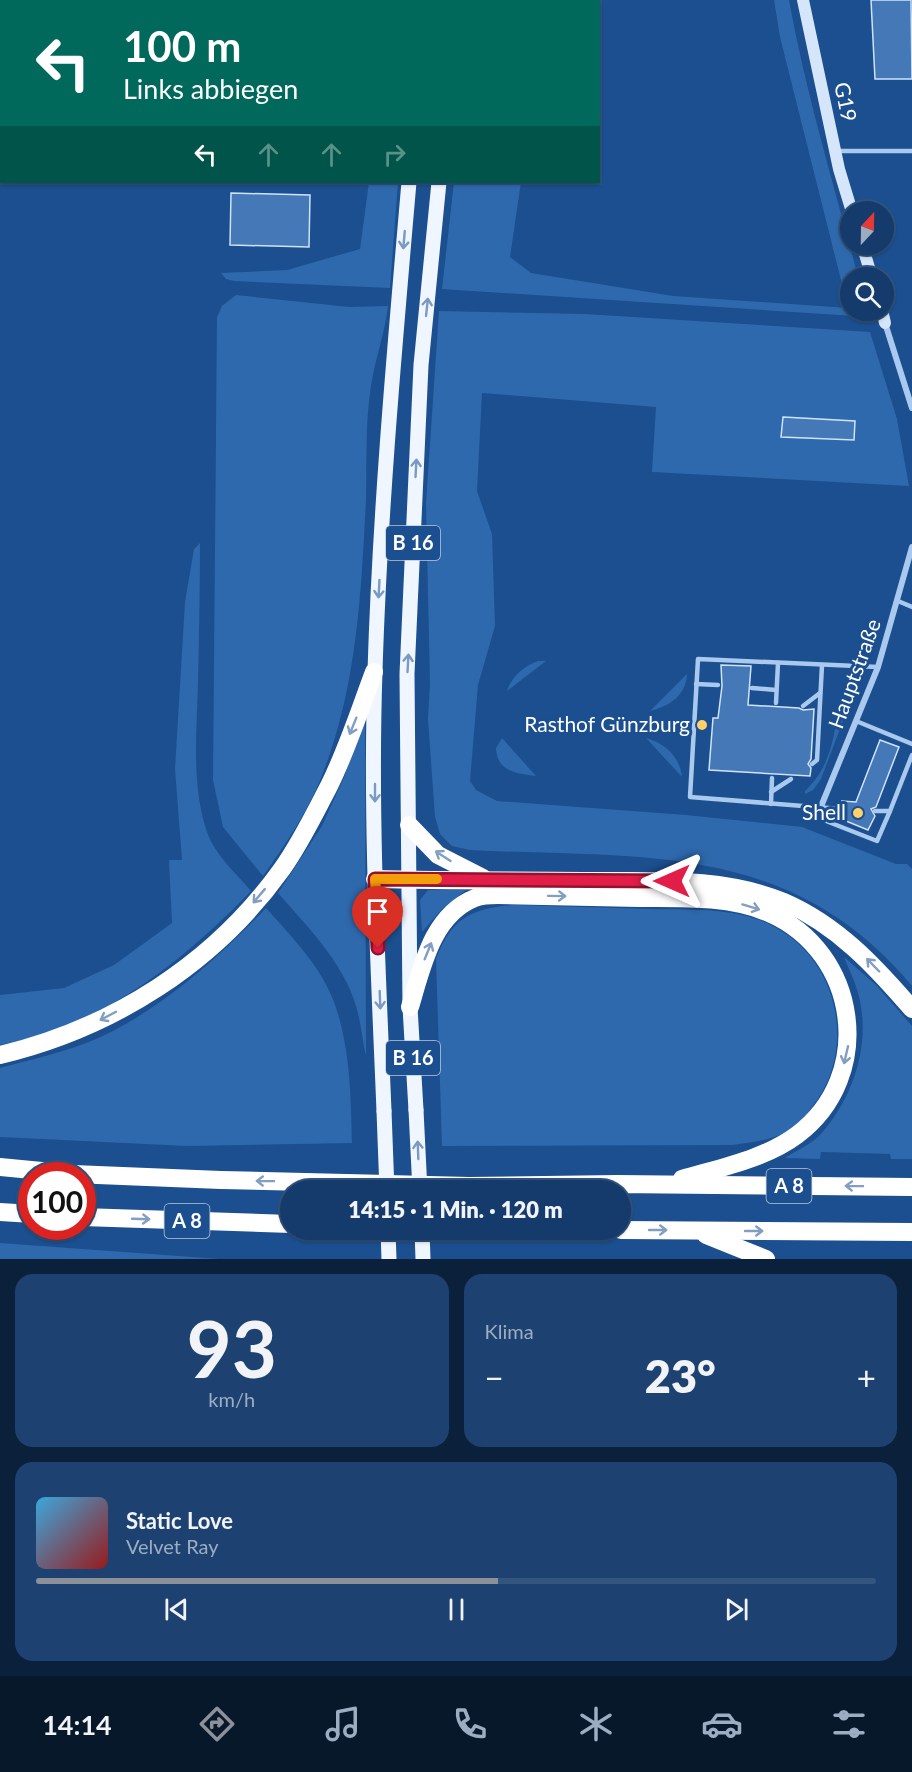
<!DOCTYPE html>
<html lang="de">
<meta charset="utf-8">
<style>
body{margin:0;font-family:Lato,sans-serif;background:#1d4271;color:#f1f3f6;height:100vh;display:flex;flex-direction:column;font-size:22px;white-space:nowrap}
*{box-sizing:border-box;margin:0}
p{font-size:20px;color:#9dadc1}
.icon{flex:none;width:33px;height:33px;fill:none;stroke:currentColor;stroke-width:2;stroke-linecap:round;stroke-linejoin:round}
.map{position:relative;height:1259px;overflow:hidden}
.details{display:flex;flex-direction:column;gap:15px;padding:15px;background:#0b203b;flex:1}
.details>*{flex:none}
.banner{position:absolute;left:0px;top:0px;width:600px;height:183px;box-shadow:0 2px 4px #0004,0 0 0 2px #33557e;background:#00695c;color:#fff;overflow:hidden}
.needle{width:39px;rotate:22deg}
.tools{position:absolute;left:840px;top:201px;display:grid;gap:12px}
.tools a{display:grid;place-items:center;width:54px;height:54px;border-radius:50%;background:#143b6b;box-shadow:0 2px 4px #0004,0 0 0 2px #33557e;font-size:30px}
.speed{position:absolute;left:18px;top:1162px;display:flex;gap:12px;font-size:30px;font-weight:700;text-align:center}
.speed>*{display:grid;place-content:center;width:78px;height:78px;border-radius:50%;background:#143b6b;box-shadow:0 2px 4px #0004,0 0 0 2px #33557e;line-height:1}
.speed .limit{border:9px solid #d22;background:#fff;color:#111}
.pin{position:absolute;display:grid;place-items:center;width:51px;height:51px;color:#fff;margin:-62px -26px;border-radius:50% 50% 50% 0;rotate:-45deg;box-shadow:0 0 6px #0007}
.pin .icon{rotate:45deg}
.me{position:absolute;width:66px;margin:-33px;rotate:270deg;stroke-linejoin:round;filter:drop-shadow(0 0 4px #0008)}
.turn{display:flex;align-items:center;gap:21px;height:126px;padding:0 24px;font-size:27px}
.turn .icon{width:78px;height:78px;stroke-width:2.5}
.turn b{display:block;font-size:42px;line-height:51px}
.lanes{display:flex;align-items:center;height:57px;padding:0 24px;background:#0003;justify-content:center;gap:30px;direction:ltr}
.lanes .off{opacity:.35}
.big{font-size:45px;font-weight:800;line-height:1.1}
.details .card{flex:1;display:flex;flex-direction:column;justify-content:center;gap:9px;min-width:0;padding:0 21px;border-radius:18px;background:#1d4271}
.details .dial{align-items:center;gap:0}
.dial b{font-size:78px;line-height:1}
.song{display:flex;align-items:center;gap:18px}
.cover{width:72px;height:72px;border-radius:9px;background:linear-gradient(135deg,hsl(200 70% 55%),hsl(0 70% 35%))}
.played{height:6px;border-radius:3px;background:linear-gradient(90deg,#8c9099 55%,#33557e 55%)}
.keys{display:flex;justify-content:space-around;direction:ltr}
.heat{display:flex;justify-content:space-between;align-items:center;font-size:33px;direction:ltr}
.details .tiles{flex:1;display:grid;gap:15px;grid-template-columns:1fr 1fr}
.card:last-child{grid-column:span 2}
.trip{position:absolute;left:280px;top:1180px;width:351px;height:60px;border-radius:30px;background:#143b6b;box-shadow:0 2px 4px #0004,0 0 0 2px #33557e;font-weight:800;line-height:60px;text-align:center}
.tab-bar{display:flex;height:96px;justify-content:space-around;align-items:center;background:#08182b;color:#9dadc1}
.tab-bar .icon{width:42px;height:42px}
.tab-bar .selected{color:#8c9099}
.tab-bar b{font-size:27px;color:#f1f3f6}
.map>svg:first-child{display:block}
.green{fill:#2e69ad}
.building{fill:#4478b7;stroke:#cfe3fa;stroke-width:1.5}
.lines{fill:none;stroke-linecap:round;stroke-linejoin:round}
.lane{stroke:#a9c9ee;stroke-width:4.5}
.street{stroke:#a9c9ee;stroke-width:6}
.secondary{stroke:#d6e6fa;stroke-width:12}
.primary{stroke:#f0f6ff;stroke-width:15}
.highway{stroke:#fff;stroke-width:18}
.primary-bridge{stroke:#f0f6ff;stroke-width:15}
.oneway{stroke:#7b9ac1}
.oneway2{stroke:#829ec1}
.route-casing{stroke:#92132f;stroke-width:15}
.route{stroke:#e11d48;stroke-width:10}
.slow{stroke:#f59e0b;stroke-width:10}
.poi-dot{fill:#ffd166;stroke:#1b4f8f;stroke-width:2}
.labels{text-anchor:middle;stroke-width:6;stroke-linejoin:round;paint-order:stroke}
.shield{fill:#1b4f8f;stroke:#bbcadd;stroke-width:1.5}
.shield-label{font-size:20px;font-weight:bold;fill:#fff}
.street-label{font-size:21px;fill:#fff;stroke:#1b4f8f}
.poi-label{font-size:21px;fill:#fff;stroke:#1b4f8f;text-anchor:end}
</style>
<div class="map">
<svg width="912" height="1259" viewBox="0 0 912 1259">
<rect width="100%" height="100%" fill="#1b4f8f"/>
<g class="green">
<path d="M 774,0 L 789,0 C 806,94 834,185 858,277 L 850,278 L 850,310 L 861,311 L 855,316 L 442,289 L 454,182 L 521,182 L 510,257 L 531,273 L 673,296 L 848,308 L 780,37 Z"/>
<polygon points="369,182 398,182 390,288 234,281 226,279 221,273 287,270 360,249"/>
<path d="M 236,295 L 349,307 L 388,306 C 385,333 375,359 371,386 C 365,423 367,462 366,500 C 361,595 357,688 321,778 C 307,813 285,845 263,876 L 223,827 L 213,780 L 217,317 L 222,306 Z"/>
<path d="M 439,311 L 585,314 L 870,332 L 897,419 L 909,486 L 652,472 L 656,407 L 482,393 L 477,491 L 492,534 L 495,626 L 478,685 L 470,781 L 476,790 L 497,801 L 686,815 L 802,827 L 896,864 L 907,864 L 912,869 L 912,986 C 790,840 642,859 470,850 L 452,846 L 440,834 L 435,817 L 428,719 L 430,684 L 426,503 Z"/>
<path d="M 200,543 C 200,590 199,636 198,682 C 197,730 191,786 207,832 C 215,855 236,873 251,891 C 181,963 103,1026 0,1045 L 0,995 L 64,988 L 114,965 L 172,923 L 169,860 L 182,860 L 175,769 L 185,602 L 194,549 Z"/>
<path d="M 538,661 L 546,661 L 507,691 C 511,677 524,666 538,661 Z"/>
<path d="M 687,674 C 686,696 669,706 650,711 Z"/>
<path d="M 848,692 L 854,692 L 821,779 L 813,790 L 805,794 L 805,791 C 831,767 835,734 839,700 L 842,695 Z"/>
<path d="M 365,713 L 366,1056 C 362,1039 361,1022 356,1006 C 343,962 307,926 278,893 L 322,826 L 345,775 Z"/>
<path d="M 502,738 L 536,776 C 516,773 497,772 496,748 Z"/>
<path d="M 646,738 C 665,743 680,757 682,777 Z"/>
<polygon points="428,890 466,890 442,909 422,932 420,900"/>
<path d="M 513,905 C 559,906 605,908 650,909 C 691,910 734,907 771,925 C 839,958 858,1050 812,1107 C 808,1113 803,1120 798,1125 C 780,1139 755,1142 733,1145 L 442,1146 L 436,959 C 452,918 470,909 513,905 Z"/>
<path d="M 266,908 C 290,935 318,963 332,997 C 350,1041 351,1096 352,1143 L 187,1146 L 0,1137 L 0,1068 C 37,1058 79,1049 113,1031 C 173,999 220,956 266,908 Z"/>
<path d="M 844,957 L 876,985 L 912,1026 L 912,1159 L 891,1159 L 890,1154 L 821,1152 L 820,1159 L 785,1158 C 796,1151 811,1144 820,1135 C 853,1099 871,1044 859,997 C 856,983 849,970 844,957 Z"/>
<polygon points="0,1243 220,1259 0,1259"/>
</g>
<g class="building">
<polygon points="871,0 911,0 912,79 875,79"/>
<polygon points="231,193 310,195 309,247 230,245"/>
<polygon points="783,417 855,421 854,440 781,437"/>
<polygon points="721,665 751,666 748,705 799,708 803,710 814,709 811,759 808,764 811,768 810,776 709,770 713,718 718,718 722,686"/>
<polygon points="880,740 899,747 876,807 871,809 875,816 868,830 841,819 841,813 845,809 842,801 856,802"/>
</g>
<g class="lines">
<g class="lane">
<polyline points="835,151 912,151"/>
<polyline points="898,601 912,607"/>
<polyline points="696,684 718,685"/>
<polyline points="752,688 776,690"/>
<polyline points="776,703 778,663"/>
<polyline points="803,706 820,693"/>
<polyline points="856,721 912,744"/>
<polyline points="812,764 817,760 822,665"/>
<polyline points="771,792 791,779"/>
<polyline points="771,804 772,778"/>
<polyline points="820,809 821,819 877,841 890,811"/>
<polyline points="841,809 690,797 698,659 878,667"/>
<polyline points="875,811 890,811 912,755"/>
</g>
<g class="street">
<polyline points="885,323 912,408"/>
<polyline points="820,809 878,667 912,547"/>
</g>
<g class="secondary">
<polyline points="803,0 839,169 852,212"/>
<polyline points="862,244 872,278"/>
<polyline points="882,310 885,323"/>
</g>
<g class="primary">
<polyline points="429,2 429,0"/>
<polyline points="460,2 460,0"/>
<polyline points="416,1110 410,1007 407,674 421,365 439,182"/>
<path d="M 384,1111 C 378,964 370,817 375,671 C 380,508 395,344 409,182"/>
<polyline points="388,1230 389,1259"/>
<polyline points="422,1230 423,1259"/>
</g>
<g class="highway">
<polyline points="409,825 438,855 483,878"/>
<path d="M 375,879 C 450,881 525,880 599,881 C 661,881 726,878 784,902 C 837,925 875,966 912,1009"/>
<path d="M 410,1007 C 422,967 432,915 475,898 C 482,895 491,895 498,895 C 545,896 592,897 639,898 C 681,898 730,896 769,913 C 859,952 876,1076 797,1135 C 765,1159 719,1168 682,1179"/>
<path d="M 0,1055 C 113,1028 214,964 282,869 C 300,844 315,813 329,786 C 347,750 360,709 374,672"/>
<polyline points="0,1167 73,1174 221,1180 469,1186 617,1184 912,1187"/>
<polyline points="0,1212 32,1214"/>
<polyline points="82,1217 291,1224"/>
<polyline points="621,1230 912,1232"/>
<polyline points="706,1235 766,1259"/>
</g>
<g class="primary-bridge">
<polyline points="416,1110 420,1191"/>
<polyline points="384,1111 387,1191"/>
</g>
</g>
<defs><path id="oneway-shaft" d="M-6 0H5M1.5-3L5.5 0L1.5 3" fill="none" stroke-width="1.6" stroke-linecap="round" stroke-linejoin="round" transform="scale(1.5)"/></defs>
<g class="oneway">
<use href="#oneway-shaft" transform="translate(404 240) rotate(95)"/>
<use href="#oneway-shaft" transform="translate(427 307) rotate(-84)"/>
<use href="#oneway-shaft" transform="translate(416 468) rotate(-87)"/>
<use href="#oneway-shaft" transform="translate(379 589) rotate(93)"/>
<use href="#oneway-shaft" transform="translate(408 663) rotate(-87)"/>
<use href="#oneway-shaft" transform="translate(375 793) rotate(90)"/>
<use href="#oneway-shaft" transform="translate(380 1000) rotate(88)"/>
<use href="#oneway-shaft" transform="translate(418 1150) rotate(-92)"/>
</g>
<g class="oneway2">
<use href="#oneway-shaft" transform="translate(353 726) rotate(112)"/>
<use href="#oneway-shaft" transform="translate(443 856) rotate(-147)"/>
<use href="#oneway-shaft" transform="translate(259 896) rotate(130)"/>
<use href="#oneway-shaft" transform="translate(557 896) rotate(1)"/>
<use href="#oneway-shaft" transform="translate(751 907) rotate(17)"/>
<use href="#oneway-shaft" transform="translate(428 951) rotate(-68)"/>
<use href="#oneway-shaft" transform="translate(873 965) rotate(-134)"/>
<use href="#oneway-shaft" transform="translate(108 1016) rotate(152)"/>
<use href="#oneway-shaft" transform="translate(846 1055) rotate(103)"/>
<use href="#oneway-shaft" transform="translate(265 1181) rotate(-179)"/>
<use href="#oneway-shaft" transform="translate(854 1186) rotate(-179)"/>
<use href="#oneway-shaft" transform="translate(141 1219) rotate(2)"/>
<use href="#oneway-shaft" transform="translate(658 1230)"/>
<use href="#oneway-shaft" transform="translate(754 1231)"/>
</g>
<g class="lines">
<defs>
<polyline id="route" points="378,948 375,879 672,881"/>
</defs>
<use href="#route" class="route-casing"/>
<use href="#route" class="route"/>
<polyline class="slow" points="376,890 375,879 437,879"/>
</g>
<g class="poi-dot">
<circle cx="702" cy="725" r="6"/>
<circle cx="858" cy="813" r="6"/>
</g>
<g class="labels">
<g class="shield">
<rect x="386" y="526" width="54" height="34" rx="4.5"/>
<rect x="386" y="1041" width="54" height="34" rx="4.5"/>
<rect x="766.5" y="1169" width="45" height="34" rx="4.5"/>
<rect x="164.5" y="1204" width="45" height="34" rx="4.5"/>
</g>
<g class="shield-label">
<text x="413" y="550">B 16</text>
<text x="413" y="1065">B 16</text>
<text x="789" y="1193">A 8</text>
<text x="187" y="1228">A 8</text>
</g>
<g class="street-label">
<text transform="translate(845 102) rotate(78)" y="7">G19</text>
<text transform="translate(855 674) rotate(-70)" y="7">Hauptstraße</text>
</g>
<g class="poi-label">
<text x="690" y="732">Rasthof Günzburg</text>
<text x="846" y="820">Shell</text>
</g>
</g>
</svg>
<div class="tools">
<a><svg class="needle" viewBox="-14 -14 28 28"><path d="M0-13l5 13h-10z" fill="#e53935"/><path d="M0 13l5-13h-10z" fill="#9dadc1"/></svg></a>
<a><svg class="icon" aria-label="search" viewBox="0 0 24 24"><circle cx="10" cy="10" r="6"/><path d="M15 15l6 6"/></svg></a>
</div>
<div class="speed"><div class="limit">100</div></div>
<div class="pin" style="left:378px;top:948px;background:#d93025"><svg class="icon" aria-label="arrive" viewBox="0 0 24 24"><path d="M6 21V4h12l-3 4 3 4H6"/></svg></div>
<svg class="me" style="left:672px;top:881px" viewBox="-20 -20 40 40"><path d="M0-17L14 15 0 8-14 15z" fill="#e11d48" stroke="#fff" stroke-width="4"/></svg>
<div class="trip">14:15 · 1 Min. · 120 m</div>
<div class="banner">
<div class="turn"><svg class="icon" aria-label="left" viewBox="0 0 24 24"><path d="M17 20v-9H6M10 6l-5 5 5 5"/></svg><div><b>100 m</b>Links abbiegen</div></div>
<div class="lanes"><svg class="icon" aria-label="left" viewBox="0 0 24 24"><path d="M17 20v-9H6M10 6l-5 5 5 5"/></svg><svg class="icon off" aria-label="ahead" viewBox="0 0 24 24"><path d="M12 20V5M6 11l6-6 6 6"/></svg><svg class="icon off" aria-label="ahead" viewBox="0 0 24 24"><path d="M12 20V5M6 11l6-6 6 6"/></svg><svg class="icon off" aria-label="right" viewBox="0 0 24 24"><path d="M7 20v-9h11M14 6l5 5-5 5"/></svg></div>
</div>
</div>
<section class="details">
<div class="tiles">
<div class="card dial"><b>93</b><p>km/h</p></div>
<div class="card"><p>Klima</p>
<div class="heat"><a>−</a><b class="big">23°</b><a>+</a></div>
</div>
<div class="card">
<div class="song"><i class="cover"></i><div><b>Static Love</b><p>Velvet Ray</p></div></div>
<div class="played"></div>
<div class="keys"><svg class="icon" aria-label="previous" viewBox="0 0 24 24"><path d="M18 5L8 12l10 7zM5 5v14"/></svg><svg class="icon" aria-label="pause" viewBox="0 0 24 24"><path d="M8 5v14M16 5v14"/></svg><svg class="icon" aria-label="next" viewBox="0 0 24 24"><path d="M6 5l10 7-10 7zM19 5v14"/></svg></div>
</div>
</div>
</section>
<nav class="tab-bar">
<b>14:14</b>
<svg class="icon selected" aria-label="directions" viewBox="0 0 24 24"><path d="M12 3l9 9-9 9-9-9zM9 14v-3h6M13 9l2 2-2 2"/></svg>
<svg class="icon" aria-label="music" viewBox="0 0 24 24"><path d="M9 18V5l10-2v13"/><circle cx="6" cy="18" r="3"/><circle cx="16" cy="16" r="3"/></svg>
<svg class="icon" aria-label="phone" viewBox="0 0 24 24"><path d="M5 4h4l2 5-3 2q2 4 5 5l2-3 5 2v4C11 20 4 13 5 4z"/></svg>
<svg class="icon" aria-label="climate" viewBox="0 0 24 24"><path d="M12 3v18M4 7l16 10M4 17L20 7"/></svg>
<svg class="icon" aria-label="car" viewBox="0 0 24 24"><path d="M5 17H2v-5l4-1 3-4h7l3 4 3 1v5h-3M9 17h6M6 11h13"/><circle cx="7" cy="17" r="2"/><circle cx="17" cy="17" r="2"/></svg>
<svg class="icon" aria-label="filters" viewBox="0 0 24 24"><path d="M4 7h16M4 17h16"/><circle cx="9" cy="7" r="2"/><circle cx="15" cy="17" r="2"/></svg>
</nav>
